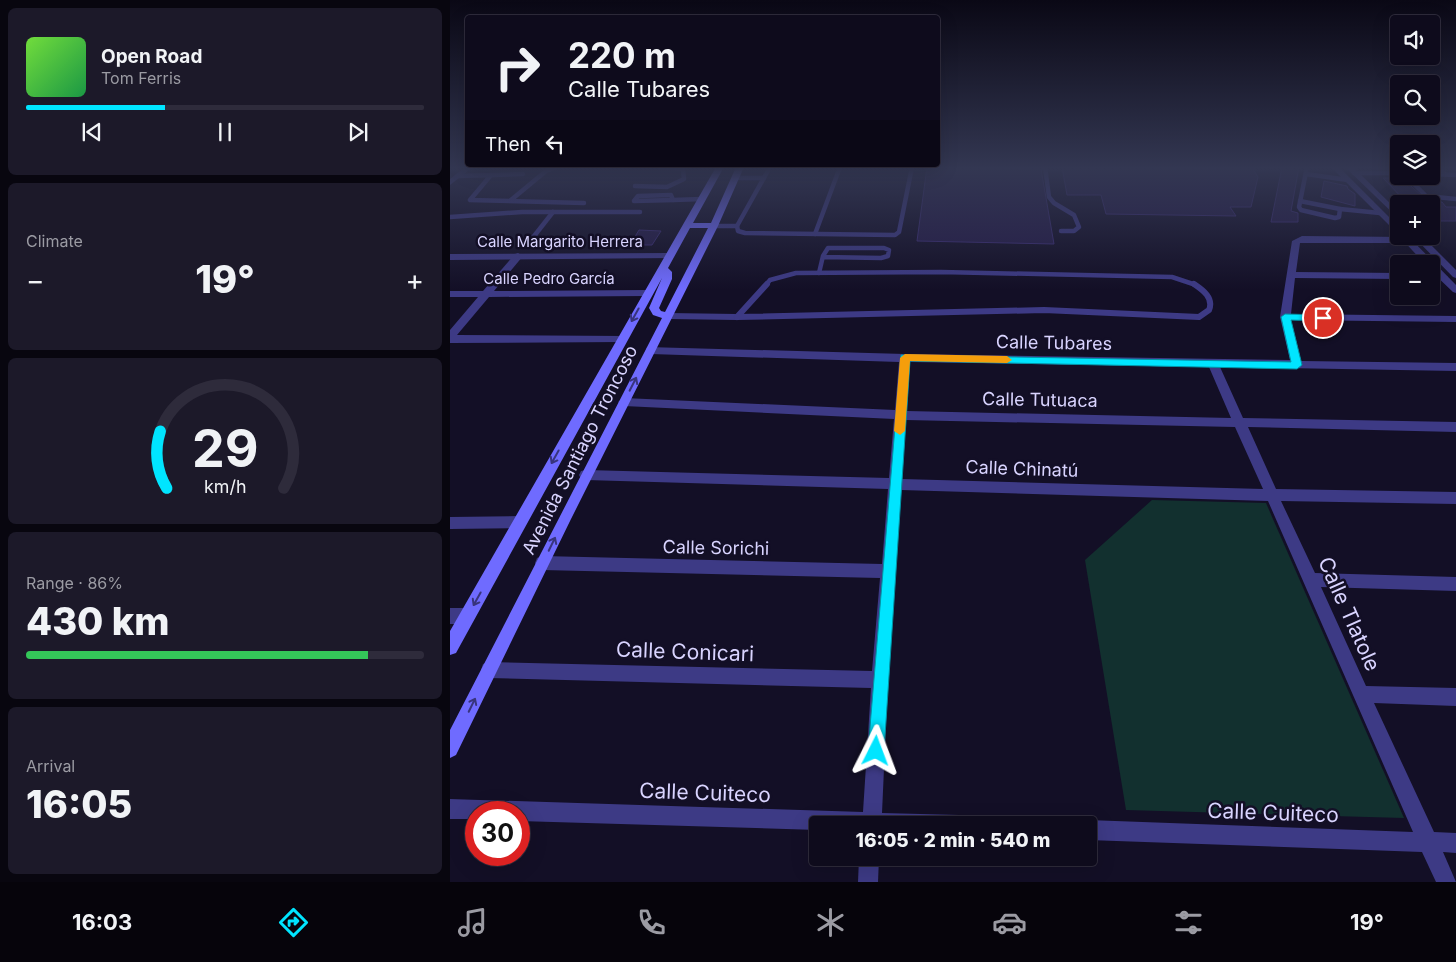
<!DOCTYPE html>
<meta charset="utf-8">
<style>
body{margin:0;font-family:Inter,sans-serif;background:#1c1929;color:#f1f3f6;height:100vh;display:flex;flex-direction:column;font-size:19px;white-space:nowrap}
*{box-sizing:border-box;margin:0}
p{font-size:16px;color:#9b9ba3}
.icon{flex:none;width:28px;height:28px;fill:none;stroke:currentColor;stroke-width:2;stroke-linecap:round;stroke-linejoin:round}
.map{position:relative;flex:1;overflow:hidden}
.details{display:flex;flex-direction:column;gap:8px;padding:8px;background:#08060f;width:450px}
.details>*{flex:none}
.guide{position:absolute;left:15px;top:15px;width:475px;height:152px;border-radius:5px;box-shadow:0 5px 20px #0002,0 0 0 1px #2e2b3b;background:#0e0b1c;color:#f1f3f6;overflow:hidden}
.buttons{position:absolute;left:940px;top:15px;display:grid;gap:10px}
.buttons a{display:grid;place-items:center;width:50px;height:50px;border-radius:5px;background:#0e0b1c;box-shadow:0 5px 20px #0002,0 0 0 1px #2e2b3b;font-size:25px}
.speed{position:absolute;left:15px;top:801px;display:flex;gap:10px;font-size:25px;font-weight:700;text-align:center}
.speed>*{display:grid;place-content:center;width:65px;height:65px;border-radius:50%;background:#0e0b1c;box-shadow:0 5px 20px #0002,0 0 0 1px #2e2b3b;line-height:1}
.speed .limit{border:8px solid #d22;background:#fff;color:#111}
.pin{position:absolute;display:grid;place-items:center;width:42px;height:42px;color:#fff;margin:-21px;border:2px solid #fff;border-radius:50%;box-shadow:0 1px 5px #0007}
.me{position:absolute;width:55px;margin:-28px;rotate:3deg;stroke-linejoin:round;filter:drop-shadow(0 0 4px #0008)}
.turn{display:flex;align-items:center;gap:18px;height:105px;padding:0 20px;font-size:22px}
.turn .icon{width:65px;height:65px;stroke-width:2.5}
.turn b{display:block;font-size:35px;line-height:42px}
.then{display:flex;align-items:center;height:48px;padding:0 20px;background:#0003;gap:10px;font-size:19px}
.big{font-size:38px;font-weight:800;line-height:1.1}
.details .tile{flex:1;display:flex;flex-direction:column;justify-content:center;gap:8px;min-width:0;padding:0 18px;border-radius:8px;background:#1c1929}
.details .dial{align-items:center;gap:0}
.dial svg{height:130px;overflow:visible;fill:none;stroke:#2e2b3b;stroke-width:7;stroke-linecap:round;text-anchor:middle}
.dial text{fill:#f1f3f6;stroke:none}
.song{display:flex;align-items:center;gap:15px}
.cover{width:60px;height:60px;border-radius:8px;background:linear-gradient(135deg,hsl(100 70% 55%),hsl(140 70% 35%))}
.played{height:5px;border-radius:2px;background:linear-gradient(90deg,#00e5ff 35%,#2e2b3b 35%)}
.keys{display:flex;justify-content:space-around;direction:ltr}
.heat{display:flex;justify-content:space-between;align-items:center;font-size:28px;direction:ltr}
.charge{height:8px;border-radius:4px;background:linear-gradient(90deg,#34c759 86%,#2e2b3b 0)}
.trip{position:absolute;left:359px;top:816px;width:288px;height:50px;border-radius:5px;background:#0e0b1c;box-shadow:0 5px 20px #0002,0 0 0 1px #2e2b3b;font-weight:800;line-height:50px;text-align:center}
.dock{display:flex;height:80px;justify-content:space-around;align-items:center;background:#06040b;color:#9b9ba3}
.dock .icon{width:35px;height:35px}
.dock .on{color:#00e5ff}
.dock b{font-size:22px;color:#f1f3f6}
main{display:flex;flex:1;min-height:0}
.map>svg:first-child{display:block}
.green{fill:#12302f}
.building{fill:#241b47;stroke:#3b2d73}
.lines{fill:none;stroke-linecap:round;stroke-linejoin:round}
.service-far1{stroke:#3d3a85;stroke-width:4.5}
.service{stroke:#3d3a85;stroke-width:6}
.minor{fill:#3d3a85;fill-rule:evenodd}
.tertiary{fill:#3d3a85;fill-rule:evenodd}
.secondary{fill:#6f6bff;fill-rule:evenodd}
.oneway{stroke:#38347d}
.route{fill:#00e5ff;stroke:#0095a6}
.slow{fill:#f59e0b}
.labels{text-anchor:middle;stroke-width:5;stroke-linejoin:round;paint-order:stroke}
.far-street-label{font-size:15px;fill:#d9d4ff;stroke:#130f26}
.street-label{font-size:18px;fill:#d9d4ff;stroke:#130f26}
.near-street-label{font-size:21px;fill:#d9d4ff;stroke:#130f26}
</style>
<main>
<section class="details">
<div class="tile">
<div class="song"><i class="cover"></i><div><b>Open Road</b><p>Tom Ferris</p></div></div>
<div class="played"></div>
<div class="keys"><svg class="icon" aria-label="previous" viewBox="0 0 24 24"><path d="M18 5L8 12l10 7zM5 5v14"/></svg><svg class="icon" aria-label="pause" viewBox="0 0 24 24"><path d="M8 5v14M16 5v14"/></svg><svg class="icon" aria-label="next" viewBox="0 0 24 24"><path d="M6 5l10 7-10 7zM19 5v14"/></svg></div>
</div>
<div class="tile"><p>Climate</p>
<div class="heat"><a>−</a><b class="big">19°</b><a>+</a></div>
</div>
<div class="tile dial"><svg viewBox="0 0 100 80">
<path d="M14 69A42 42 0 1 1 86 69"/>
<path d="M14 69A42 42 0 0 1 10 34" stroke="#00e5ff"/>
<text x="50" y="56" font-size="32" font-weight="700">29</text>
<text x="50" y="72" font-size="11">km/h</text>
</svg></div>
<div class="tile"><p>Range · 86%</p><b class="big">430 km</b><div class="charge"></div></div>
<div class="tile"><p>Arrival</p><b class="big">16:05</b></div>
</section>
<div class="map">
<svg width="1006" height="882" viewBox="0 0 1006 882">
<rect width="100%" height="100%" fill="#130f26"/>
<polygon class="green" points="702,500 816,503 954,818 676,810 635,560"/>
<g class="building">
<polygon points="477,167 591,169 604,244 467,241"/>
<polygon points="612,167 803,169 808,177 801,207 780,207 786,216 656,214 651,195 617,195"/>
<polygon points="832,167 849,167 841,211 848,213 848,222 821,222"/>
<polygon points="933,178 952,178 981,204 958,204"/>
<polygon points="874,181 897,186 898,189 905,194 905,206 871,197"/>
<polygon points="981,202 992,202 996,207 1006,207 1006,221 981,221"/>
<polygon points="189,230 211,231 202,245 180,245"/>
</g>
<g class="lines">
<g class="service-far1">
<polyline points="595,167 599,197 604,203 624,215 629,227 624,231 611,231"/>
<polyline points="857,167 849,207 851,210 885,218 889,217 890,209 930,213"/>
<polyline points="924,167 947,168"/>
<polyline points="987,167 995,174"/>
<polyline points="1004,167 1006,169"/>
<polyline points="904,173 949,173"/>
<polyline points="856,174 898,180"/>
<polyline points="981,174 1006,175"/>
<polyline points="41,175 20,200 134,203"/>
<polyline points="8,176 73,174"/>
<polyline points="956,176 976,196 1006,199"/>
<polyline points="285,178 314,178"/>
<polyline points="185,186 217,187 234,179 233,169 209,167"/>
<polygon points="221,195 223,200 184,201 188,196"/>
<polyline points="61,200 96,171 107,167"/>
<polyline points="223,200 252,199"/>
<polyline points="850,201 890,209"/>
<polyline points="0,217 72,212 190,212"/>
<polyline points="264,226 287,226 288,231 295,233 445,235 449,232 462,167"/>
<polyline points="287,226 320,167"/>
<polyline points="365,234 390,167"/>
<polyline points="81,240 103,212"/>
<polyline points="369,273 373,256 378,248 434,248 439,250 438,256 431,258 373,257"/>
<polyline points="316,285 320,280 346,273 491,272 722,277 746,285"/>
</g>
<g class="service">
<polyline points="218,316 287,317"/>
<polyline points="287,317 317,284"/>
<path d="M 287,317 L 594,310 L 749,317 L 759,310 C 764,298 753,290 744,284"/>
</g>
<g class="minor">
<path d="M 852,236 L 956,237 L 960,240 L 956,243 L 850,243 L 846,272 L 949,273 L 949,279 L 845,278 L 841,314 L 1006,316 L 1006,322 L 841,320 L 851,361 L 1006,363 L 1006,371 L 770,367 L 793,418 L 1006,422 L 1006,432 L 798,427 L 826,489 L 1006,492 L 1006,504 L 831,501 L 865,573 L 1006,577 L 1006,591 L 871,587 L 916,686 L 1006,688 L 1006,706 L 924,703 L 984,832 L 1006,833 L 1006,853 L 993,852 L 1006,882 L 986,882 L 972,852 L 638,840 L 638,825 L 630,825 L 638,820 L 963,832 L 818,501 L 451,490 L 438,680 L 432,813 L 509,815 L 516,818 L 519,825 L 368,825 L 368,830 L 69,821 L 69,812 L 26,812 L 26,819 L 0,819 L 0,799 L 413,812 L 421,688 L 39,678 L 33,676 L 31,670 L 33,664 L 39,662 L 422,671 L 430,578 L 92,570 L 87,568 L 85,563 L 87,558 L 92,556 L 432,564 L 438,489 L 136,480 L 131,479 L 129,475 L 131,471 L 136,470 L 439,478 L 444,419 L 174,406 L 168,402 L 174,398 L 445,410 L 449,362 L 201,354 L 196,350 L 197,347 L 455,354 L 840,360 L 830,317 L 842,241 ZM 460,362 L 759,367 L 781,418 L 457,411 ZM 456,420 L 785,427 L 813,489 L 452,479 Z"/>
<polygon points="68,253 73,256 44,291 197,290 202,293 197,296 39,297 7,335 176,336 176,340 172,342 0,343 0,330 28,297 0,297 0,291 33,291 65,254"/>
<polygon points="981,274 993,274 998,277 993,280 981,280"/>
<polygon points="69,516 74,518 76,522 74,526 69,528 0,529 0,517"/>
<polygon points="0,608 17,608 23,611 25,616 23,621 17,624 0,624"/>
<polygon points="409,858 429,858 428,882 408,882"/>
</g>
<g class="tertiary">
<polygon points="15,167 23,167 0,185 0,179"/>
<polygon points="881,167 889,167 949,227 949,235"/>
<polygon points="895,167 903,167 949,212 949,219"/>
<polygon points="949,236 958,236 1006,285 1006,293 1003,292 981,271 981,264 975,264"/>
<polygon points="963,236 972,236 1006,270 1006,278 1003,277"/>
<polygon points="219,253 222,254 222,258 0,260 0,254"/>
</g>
<path class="secondary" d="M 266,167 L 274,167 L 243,223 L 261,223 L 286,167 L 294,167 L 268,226 L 121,519 L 6,755 L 0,758 L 0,730 L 212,318 L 203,315 L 199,308 L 212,278 L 6,653 L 0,655 L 0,631 ZM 240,228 L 258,228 L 215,312 L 211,311 L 209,308 L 222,279 L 222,272 L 218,268 Z"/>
</g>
<defs><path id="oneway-shaft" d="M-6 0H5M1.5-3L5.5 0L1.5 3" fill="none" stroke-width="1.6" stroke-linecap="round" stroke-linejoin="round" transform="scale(1.25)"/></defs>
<g class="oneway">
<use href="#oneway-shaft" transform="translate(185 315) rotate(119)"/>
<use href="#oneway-shaft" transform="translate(183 384) rotate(-63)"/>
<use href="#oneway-shaft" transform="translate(105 457) rotate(119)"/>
<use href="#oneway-shaft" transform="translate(102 544) rotate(-64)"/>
<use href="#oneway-shaft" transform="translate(27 599) rotate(119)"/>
<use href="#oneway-shaft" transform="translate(22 705) rotate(-64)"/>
</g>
<linearGradient id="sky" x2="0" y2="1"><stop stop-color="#0a0815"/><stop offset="0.58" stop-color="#333752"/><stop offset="1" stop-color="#333752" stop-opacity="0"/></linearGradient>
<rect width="1006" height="290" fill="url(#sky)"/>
<polygon class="route" points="835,314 873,315 878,318 873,321 841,320 852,365 847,369 460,361 434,751 432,757 426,759 420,757 418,751 451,355 841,362 831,317"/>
<polygon class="slow" points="455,354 557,356 562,360 557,363 460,361 455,431 450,435 444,431 450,358"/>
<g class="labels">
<g class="far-street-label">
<text x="110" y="247">Calle Margarito Herrera</text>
<text x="99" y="284">Calle Pedro García</text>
</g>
<g class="street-label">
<text transform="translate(604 343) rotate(1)" y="6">Calle Tubares</text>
<text transform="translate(590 400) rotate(1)" y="6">Calle Tutuaca</text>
<text transform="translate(130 450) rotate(-63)" y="6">Avenida Santiago Troncoso</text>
<text transform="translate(572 469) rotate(2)" y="6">Calle Chinatú</text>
<text transform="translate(266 548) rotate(1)" y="6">Calle Sorichi</text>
</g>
<g class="near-street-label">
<text transform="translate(899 614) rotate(66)" y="7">Calle Tlatole</text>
<text transform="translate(235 652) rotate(2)" y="7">Calle Conicari</text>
<text transform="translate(255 793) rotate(2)" y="7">Calle Cuiteco</text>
<text transform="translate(823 813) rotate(2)" y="7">Calle Cuiteco</text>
</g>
</g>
</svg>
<div class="buttons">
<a><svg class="icon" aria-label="sound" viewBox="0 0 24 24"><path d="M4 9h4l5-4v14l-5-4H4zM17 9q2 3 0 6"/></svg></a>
<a><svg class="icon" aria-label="search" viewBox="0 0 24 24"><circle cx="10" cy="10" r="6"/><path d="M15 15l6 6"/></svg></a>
<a><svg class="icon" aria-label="layers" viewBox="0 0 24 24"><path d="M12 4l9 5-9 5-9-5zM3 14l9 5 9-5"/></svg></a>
<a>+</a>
<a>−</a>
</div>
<div class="speed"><div class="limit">30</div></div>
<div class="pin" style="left:873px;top:318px;background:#d93025"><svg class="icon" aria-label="arrive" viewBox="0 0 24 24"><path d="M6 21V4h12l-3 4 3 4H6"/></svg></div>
<svg class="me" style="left:426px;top:751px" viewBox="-20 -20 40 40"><path d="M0-17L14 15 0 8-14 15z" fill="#00e5ff" stroke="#fff" stroke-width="4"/></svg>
<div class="trip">16:05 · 2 min · 540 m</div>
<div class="guide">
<div class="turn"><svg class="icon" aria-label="right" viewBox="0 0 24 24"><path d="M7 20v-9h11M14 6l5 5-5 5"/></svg><div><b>220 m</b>Calle Tubares</div></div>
<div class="then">Then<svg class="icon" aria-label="left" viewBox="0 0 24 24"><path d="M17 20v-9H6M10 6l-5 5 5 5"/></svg></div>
</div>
</div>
</main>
<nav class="dock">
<b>16:03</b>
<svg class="icon on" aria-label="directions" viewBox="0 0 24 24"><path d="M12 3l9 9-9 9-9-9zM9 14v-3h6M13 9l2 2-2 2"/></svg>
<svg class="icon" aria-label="music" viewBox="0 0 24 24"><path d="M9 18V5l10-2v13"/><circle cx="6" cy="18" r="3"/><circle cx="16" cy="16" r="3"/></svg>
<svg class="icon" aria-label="phone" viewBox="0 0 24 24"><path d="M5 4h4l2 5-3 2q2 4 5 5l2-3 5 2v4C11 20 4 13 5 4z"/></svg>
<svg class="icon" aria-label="climate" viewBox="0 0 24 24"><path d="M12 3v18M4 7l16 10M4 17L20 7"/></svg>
<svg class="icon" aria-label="car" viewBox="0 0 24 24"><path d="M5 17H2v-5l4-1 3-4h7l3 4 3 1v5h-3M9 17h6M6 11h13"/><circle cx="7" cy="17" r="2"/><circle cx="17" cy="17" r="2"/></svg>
<svg class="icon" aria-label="filters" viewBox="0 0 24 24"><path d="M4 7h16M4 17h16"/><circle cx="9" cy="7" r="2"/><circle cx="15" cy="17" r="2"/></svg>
<b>19°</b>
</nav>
